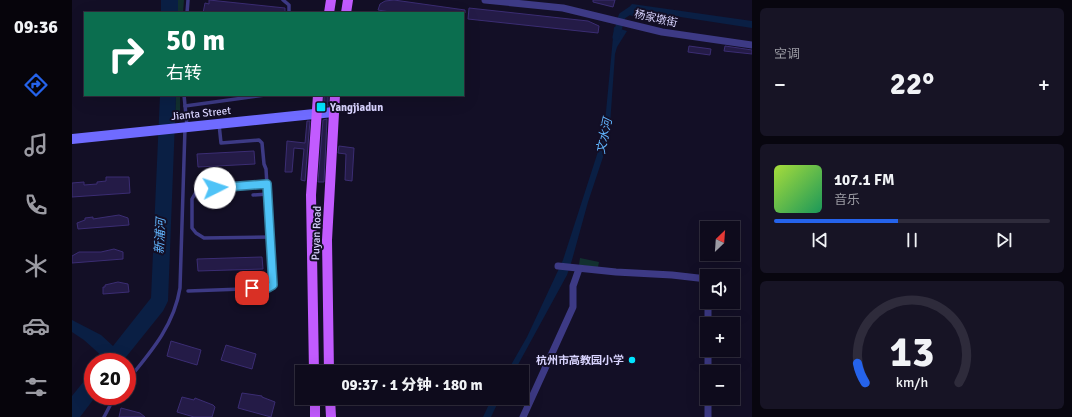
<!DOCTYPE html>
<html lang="zh">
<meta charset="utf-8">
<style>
body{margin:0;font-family:Signika,"Noto Sans SC",sans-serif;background:#171425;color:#f1f3f6;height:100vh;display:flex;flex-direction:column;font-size:15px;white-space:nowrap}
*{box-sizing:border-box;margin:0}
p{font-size:13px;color:#9b9ba3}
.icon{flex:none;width:22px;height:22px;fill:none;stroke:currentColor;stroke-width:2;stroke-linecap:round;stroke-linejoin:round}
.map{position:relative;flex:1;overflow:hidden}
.panel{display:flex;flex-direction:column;gap:8px;padding:8px;background:#08060f;width:320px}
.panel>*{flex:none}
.guide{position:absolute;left:12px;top:12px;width:380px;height:84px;border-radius:0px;box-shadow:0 4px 16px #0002,0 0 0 1px #2e2b3b;background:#0b6e4f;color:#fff;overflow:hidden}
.needle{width:26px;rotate:25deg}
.fabs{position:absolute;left:628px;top:221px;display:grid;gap:8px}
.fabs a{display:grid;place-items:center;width:40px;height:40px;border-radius:0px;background:#0e0b1c;box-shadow:0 4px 16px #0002,0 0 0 1px #2e2b3b;font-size:20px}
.speed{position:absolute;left:12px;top:353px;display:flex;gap:8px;font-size:20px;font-weight:700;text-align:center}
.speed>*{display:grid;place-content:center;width:52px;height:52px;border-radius:50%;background:#0e0b1c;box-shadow:0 4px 16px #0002,0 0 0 1px #2e2b3b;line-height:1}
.speed .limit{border:6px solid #d22;background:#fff;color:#111}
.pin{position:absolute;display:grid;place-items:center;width:34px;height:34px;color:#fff;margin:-17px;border-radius:8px;box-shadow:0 2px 6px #0006}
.me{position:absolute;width:44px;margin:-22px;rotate:86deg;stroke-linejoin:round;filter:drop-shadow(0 0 3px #0008)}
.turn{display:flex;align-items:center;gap:14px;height:84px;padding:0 16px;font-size:18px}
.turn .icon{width:52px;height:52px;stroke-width:2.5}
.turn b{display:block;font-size:28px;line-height:34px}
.big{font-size:30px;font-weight:800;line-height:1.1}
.panel .tile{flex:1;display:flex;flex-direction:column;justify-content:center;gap:6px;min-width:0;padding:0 14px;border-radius:6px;background:#171425}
.panel .dial{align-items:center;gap:0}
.dial svg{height:104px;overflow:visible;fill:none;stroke:#2e2b3b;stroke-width:7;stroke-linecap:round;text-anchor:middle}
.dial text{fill:#f1f3f6;stroke:none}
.song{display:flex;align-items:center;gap:12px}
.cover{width:48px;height:48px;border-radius:6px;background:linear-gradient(135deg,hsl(80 70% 55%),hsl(150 70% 35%))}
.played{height:4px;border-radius:2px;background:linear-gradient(90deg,#2563eb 45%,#2e2b3b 45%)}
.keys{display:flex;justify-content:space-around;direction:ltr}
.heat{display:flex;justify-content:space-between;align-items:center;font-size:22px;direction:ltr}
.trip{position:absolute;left:223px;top:365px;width:234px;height:40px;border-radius:0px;background:#0e0b1c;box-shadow:0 4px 16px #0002,0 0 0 1px #2e2b3b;font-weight:800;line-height:40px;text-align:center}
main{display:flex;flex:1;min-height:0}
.tab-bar{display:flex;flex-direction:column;width:72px;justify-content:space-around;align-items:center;background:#06040b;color:#9b9ba3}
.tab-bar .icon{width:28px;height:28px}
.tab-bar .on{color:#2563eb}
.tab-bar b{font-size:18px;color:#f1f3f6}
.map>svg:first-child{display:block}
.green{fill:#12302f}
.water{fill:#0a1f44}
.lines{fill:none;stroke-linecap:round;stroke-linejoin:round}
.canal{stroke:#0a1f44;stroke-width:7}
.building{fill:#241b47;stroke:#3b2d73}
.lane{stroke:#3d3a85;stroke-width:3.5}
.street{stroke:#3d3a85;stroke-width:7}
.secondary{stroke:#6f6bff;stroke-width:10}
.primary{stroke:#c25bff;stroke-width:10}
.route-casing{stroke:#337fa1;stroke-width:10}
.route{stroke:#4fc3f7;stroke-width:7}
.poi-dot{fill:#00e5ff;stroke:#130f26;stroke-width:1.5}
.labels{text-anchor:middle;stroke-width:4;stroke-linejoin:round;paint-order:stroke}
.street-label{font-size:11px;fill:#d9d4ff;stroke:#130f26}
.poi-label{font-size:11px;font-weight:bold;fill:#d9d4ff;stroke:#130f26;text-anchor:start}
.water-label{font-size:12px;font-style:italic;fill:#62b6ff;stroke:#130f26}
</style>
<main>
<nav class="tab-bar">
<b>09:36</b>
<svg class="icon on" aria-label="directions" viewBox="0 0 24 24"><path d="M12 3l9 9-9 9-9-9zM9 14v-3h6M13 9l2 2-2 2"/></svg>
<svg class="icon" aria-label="music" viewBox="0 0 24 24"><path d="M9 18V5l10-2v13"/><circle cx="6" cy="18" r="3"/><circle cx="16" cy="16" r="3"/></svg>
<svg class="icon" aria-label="phone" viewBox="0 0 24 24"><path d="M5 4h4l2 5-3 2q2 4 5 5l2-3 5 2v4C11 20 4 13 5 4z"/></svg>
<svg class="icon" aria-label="climate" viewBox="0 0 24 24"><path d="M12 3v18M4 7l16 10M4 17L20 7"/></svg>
<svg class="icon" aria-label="car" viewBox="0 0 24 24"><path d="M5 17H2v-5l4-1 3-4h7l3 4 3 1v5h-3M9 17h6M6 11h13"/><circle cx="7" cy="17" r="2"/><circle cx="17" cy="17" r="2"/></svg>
<svg class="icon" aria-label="filters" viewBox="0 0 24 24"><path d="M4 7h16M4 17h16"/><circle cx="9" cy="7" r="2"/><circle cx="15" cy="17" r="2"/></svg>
</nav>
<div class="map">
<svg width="680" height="417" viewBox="0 0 680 417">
<rect width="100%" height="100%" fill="#130f26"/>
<g class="green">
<polygon points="106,0 112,0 111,13 106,13"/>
<polygon points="104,95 108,95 108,113 103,116"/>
<polygon points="508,258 527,262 526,267 507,265"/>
</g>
<g class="water">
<rect x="89" y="0" width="17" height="13"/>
<polygon points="560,4 680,21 680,28 602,16 581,15 566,18 552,13"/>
<polygon points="542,27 555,31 545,47 543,54 537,139 516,202 500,260 495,275 442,372 435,372 455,337 491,260 532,133"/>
<polygon points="88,95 104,95 96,301 91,311 50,362 27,362 31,357 12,340 0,332 0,320 29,335 41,346 79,298"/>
<polygon points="21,370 21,396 24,396 8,417 0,417 0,396"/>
<polygon points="420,398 428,398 419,417 411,417"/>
</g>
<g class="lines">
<polyline class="canal" points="544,37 550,16 559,10"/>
</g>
<g class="building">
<polygon points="137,0 213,8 213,13 131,13 133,3 137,4"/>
<polygon points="322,0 393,10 393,13 324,13 306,10 308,4 313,1"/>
<polygon points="521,0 543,0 541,7 521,2"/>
<polygon points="397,8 516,21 527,26 526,33 396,19"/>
<polygon points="617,46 639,49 638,55 616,52"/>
<polygon points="653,46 680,50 680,54 652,51"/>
<rect x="252" y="95" width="4" height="11"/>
<polygon points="255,119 252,182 246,182 251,120"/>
<polygon points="235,121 238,121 233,181 229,180 232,149 222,148 220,172 213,172 215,141 233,143"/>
<polygon points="267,146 282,148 280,181 273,180 274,154 266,153"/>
<polygon points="182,151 183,164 126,167 125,154"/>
<polygon points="34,177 57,177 58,193 0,197 0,183 12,182 12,185 25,184 25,182 34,181"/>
<polygon points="47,215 56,218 57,225 6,229 5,223 13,220 13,218 21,217 21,219"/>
<polygon points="42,249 51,252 51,259 0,263 0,256 7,252 29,252"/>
<polygon points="190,257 191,269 126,271 125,259"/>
<polygon points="46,282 56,284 57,292 31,294 31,287 33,287 33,285"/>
<polygon points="99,341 129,350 125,365 95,356"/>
<polygon points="154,345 184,354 180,369 149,360"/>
<polygon points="170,393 190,396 190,397 203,402 199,417 166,408"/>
<polygon points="110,397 122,400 123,398 141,405 143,407 140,417 122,417 105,412"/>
<polygon points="49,408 68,413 73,417 47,417"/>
</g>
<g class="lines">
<g class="lane">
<polyline points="211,0 217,5 217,13"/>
<polyline points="115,13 116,0"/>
<polyline points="112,95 115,126"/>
<polyline points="113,106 193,95"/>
<polyline points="195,184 130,188 124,192 120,199 120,228 124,233 132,238 199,237"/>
<polyline points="181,195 196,194"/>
<polyline points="116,291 196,288 201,285 194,169 192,164 190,143 187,140 149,143 147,124"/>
<path d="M 55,381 C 78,353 102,326 108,288 L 113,128"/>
<polyline points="32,417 43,396"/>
</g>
<g class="street">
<polyline points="413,0 491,8 590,32 680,45"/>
<polyline points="486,266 544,272 600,275 635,279"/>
<polyline points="636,302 636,324"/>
<polyline points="636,350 636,372"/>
<polyline points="636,398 636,417"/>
<polyline points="451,417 501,307 501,286 507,269"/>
</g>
<polyline class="secondary" points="0,139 261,112"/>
<g class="primary">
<polyline points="257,13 259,0"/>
<polyline points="274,13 276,0"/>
<polyline points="242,372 239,195 246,95"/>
<polyline points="257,372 255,240 263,95"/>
<polyline points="243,398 243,417"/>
<polyline points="258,398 259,417"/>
</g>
</g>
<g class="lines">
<defs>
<polyline id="route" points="143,188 195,184 201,285 196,288 180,288"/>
</defs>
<use href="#route" class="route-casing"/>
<use href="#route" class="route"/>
</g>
<g class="poi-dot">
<rect x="244" y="102" width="10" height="10" rx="2"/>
<circle cx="560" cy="360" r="4"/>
</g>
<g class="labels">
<g class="street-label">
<text transform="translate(584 18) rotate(13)" y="4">杨家墩街</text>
<text transform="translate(129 113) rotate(-6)" y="4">Jianta Street</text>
<text transform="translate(244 233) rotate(-88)" y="4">Puyan Road</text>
</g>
<g class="poi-label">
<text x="258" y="111">Yangjiadun</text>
<text x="552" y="364" text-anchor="end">杭州市高教园小学</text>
</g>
<g class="water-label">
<text transform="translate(532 136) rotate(-78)" y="4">文水河</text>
<text transform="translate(88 236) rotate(-87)" y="4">新浦河</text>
</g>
</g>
</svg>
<div class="fabs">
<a><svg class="needle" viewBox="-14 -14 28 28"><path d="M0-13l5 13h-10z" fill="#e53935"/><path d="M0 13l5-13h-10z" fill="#9b9ba3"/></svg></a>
<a><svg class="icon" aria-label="sound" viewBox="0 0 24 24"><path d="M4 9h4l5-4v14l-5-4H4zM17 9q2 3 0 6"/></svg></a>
<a>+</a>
<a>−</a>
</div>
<div class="speed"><div class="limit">20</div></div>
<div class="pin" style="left:180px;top:288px;background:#d93025"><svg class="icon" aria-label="arrive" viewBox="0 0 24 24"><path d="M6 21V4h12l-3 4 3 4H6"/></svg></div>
<svg class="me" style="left:143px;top:188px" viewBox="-20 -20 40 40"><circle r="19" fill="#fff"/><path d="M0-13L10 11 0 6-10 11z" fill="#4fc3f7"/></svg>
<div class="trip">09:37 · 1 分钟 · 180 m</div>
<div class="guide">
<div class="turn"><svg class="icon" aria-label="right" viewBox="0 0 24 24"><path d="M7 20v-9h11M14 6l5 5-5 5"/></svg><div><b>50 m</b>右转</div></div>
</div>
</div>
<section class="panel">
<div class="tile"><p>空调</p>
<div class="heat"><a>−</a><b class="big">22°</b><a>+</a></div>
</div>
<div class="tile">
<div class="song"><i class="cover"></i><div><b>107.1 FM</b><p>音乐</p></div></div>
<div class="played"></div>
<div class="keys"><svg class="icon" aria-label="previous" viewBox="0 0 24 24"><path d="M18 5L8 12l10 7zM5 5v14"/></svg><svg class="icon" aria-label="pause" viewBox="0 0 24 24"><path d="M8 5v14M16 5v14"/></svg><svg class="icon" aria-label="next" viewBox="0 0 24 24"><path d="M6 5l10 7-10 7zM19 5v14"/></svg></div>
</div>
<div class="tile dial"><svg viewBox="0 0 100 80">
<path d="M14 69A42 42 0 1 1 86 69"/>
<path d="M14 69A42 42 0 0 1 8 54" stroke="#2563eb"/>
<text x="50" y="56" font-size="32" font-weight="700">13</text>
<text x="50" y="72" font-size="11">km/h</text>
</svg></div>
</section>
</main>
